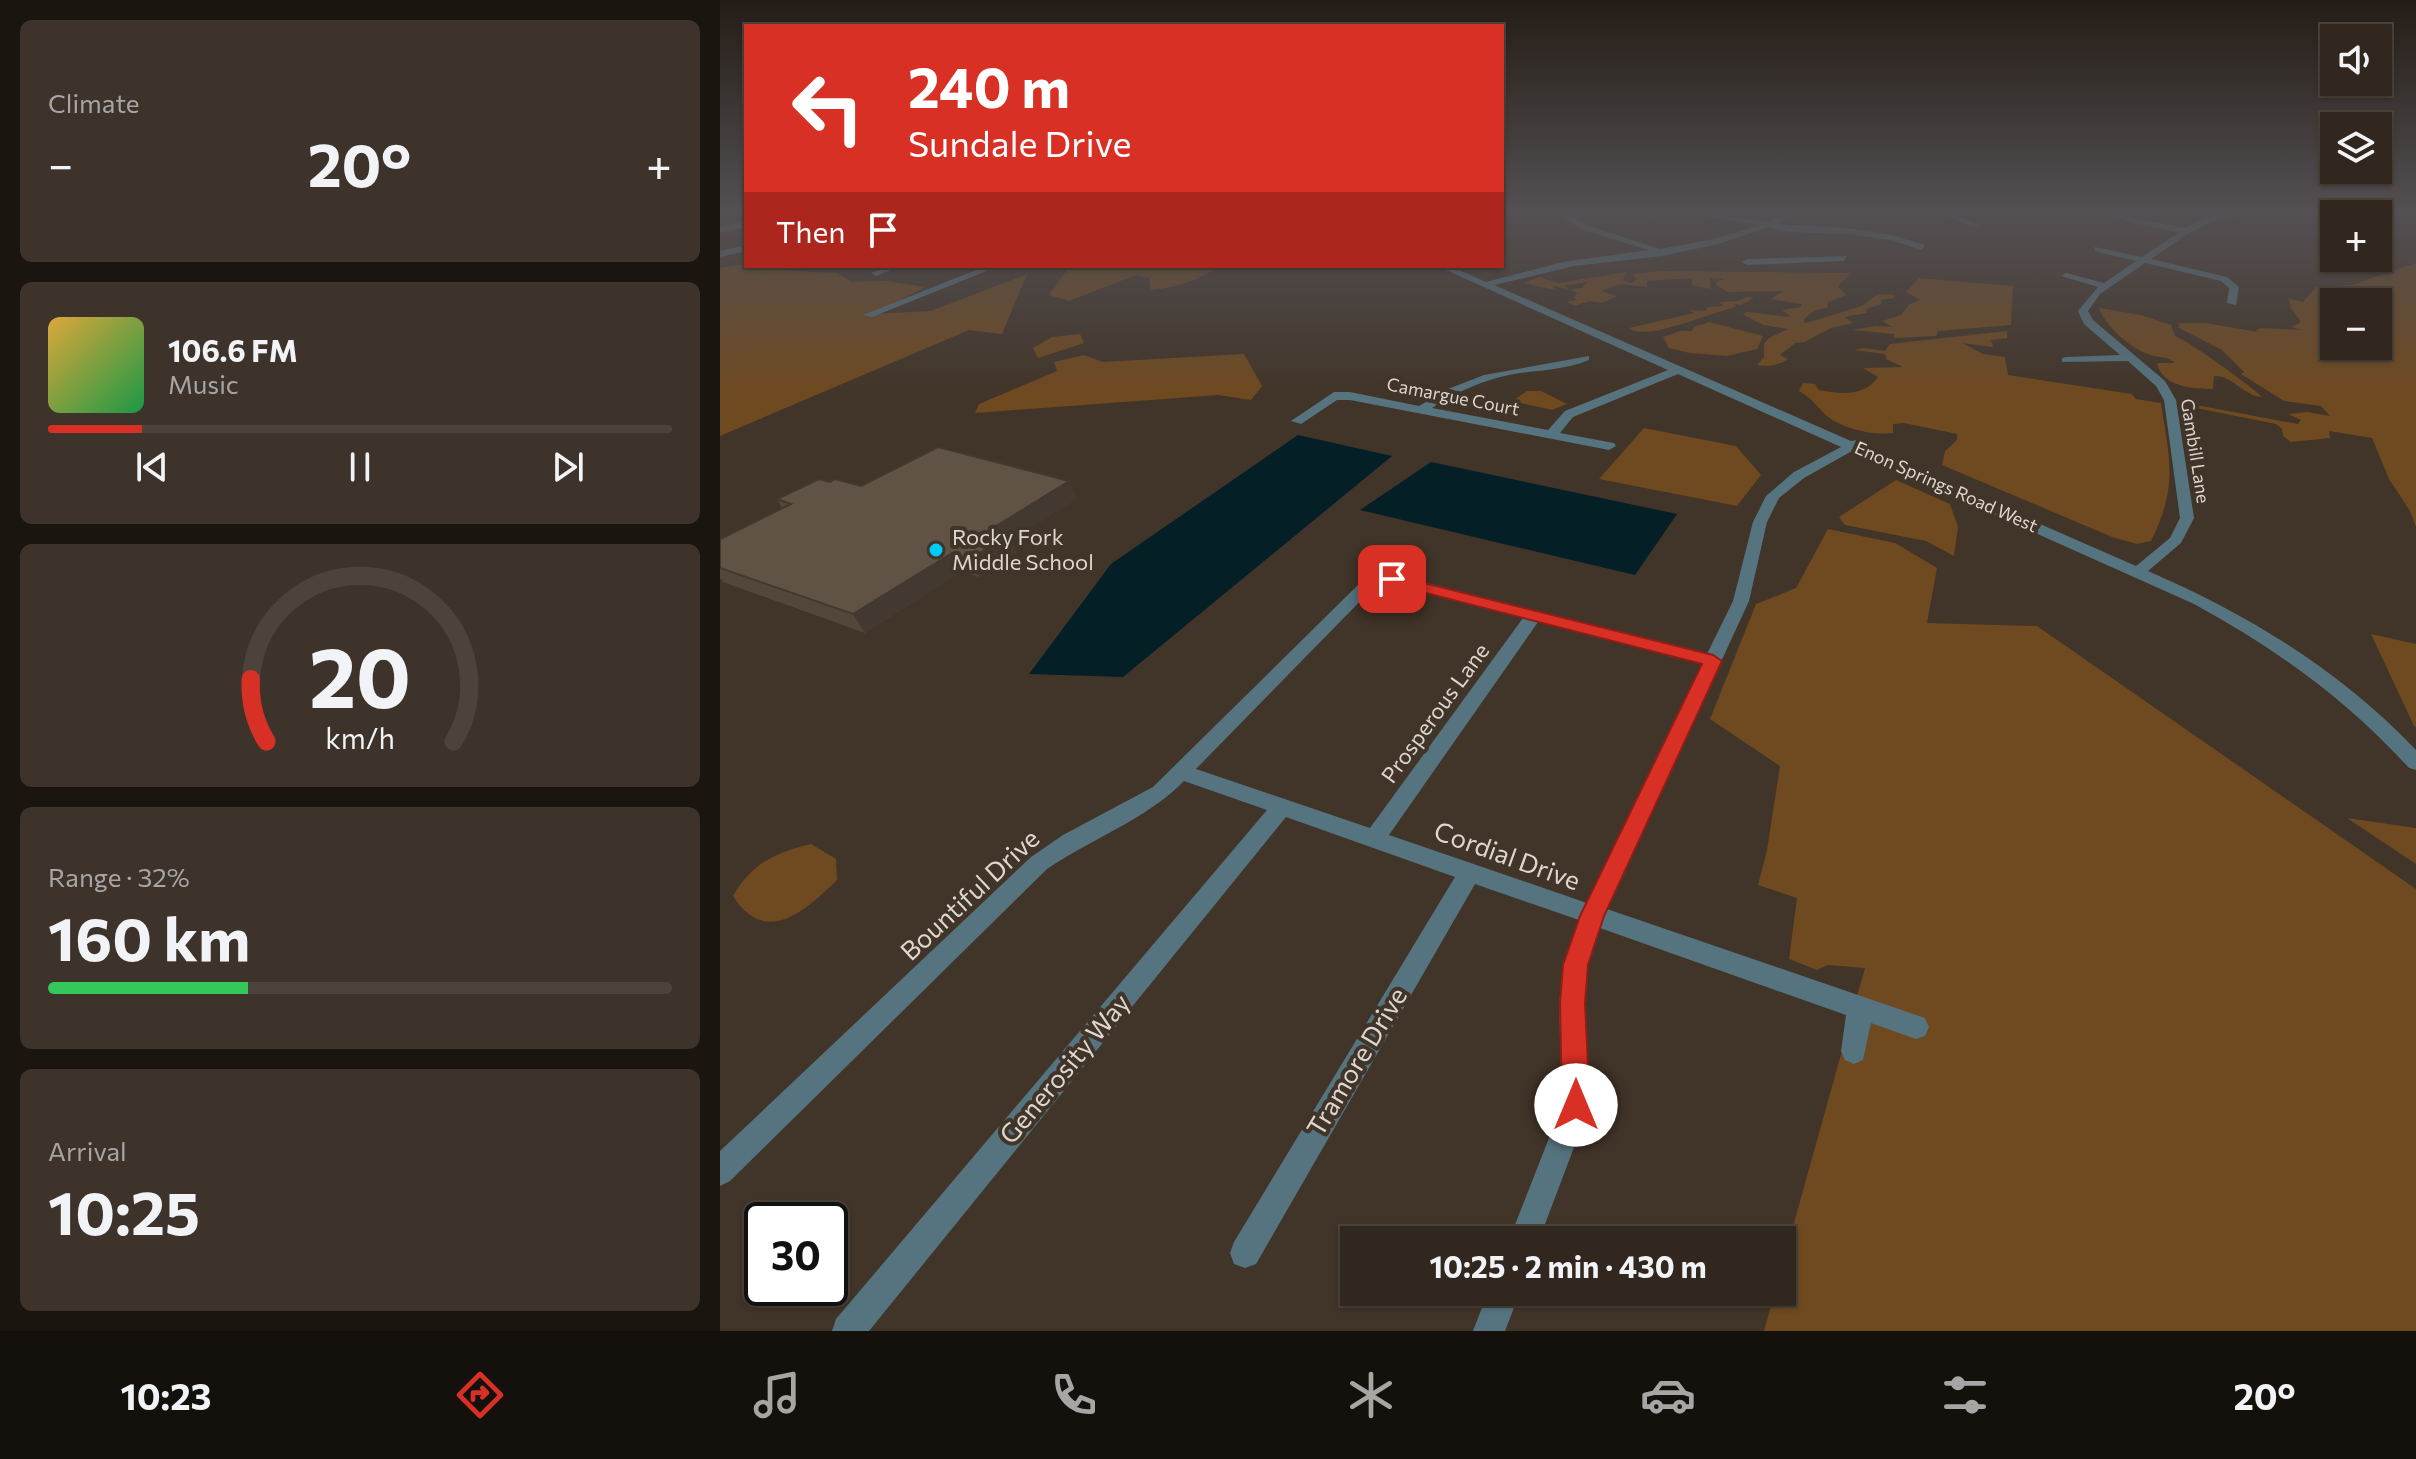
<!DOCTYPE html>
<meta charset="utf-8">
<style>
body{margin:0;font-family:Commissioner,sans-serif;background:#3d332b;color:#f1f3f6;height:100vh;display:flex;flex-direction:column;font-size:30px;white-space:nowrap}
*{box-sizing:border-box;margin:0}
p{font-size:26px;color:#a8a5a4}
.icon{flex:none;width:44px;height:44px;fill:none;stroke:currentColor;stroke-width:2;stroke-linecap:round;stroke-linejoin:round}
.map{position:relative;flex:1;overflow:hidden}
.drawer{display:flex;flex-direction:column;gap:20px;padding:20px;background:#1b1510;width:720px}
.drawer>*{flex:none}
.top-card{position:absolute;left:24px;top:24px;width:760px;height:244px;border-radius:0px;box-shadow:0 2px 6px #0004,0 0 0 2px #4c443c;background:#d93025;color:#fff;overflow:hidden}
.tools{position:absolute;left:1600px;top:24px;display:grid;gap:16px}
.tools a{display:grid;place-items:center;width:72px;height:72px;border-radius:0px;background:#31271e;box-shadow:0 2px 6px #0004,0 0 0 2px #4c443c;font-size:40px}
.speed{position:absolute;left:24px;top:1202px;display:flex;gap:16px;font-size:40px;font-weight:700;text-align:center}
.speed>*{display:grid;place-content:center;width:104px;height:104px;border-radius:50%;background:#31271e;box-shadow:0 2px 6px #0004,0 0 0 2px #4c443c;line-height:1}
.speed .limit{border:4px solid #111;border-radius:12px;background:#fff;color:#111}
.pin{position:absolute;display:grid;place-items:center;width:68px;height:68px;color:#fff;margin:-34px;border-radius:16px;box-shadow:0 4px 12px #0006}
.me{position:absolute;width:88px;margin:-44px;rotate:0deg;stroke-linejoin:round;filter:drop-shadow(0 0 6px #0008)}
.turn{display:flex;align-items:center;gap:28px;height:168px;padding:0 32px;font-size:36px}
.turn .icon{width:104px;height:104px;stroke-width:2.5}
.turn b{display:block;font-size:56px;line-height:68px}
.then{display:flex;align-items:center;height:76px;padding:0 32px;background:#0003;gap:16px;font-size:30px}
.big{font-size:60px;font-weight:700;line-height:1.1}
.drawer .card{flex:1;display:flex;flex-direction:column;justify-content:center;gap:12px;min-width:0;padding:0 28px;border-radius:12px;background:#3d332b}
.drawer .dial{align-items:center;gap:0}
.dial svg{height:208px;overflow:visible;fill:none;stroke:#4c443c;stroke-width:7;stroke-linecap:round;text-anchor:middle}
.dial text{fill:#f1f3f6;stroke:none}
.song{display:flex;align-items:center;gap:24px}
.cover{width:96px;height:96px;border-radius:12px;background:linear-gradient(135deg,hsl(40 70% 55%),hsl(140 70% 35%))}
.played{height:8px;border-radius:4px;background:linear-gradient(90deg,#d93025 15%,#4c443c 15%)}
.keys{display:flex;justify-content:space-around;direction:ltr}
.heat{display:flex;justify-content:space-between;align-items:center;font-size:44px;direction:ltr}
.charge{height:12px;border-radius:6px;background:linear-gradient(90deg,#34c759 32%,#4c443c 0)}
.trip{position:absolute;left:620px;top:1226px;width:456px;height:80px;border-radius:0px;background:#31271e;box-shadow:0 2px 6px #0004,0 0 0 2px #4c443c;font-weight:700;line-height:80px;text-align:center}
.tabs{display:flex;height:128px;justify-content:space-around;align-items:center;background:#14100c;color:#a8a5a4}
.tabs .icon{width:56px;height:56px}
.tabs .current{color:#d93025}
.tabs b{font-size:36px;color:#f1f3f6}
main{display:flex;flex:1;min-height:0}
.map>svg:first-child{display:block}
.green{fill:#6f491f;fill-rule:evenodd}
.water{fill:#051f27}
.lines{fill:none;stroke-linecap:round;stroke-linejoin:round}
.minor{fill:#56747f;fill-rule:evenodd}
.wall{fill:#53473b}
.shaded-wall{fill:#433930}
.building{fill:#605245;stroke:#433930;stroke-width:2}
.route{fill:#d93025;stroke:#8d1f18;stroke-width:2}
.poi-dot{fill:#00cbf8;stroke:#413428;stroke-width:3}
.labels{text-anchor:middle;stroke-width:8;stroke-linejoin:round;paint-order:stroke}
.far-street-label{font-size:18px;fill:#ded6cf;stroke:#413428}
.poi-label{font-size:22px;fill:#ded6cf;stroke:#413428;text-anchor:start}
.street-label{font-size:22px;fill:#ded6cf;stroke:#413428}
.near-street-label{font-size:26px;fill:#ded6cf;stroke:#413428}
</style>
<main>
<section class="drawer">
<div class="card"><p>Climate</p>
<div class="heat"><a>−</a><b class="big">20°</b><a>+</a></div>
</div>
<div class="card">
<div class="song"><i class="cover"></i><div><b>106.6 FM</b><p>Music</p></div></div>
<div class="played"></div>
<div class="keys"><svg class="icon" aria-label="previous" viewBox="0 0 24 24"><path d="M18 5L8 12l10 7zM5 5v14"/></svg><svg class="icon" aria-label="pause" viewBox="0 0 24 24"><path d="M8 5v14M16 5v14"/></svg><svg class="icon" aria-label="next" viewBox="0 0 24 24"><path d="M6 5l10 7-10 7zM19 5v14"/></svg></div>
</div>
<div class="card dial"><svg viewBox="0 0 100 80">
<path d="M14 69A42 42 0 1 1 86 69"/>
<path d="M14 69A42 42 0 0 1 8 45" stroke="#d93025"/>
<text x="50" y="56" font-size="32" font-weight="700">20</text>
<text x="50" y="72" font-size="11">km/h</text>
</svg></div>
<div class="card"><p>Range · 32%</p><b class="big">160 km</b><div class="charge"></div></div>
<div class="card"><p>Arrival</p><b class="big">10:25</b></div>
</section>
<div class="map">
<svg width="1696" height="1331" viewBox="0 0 1696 1331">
<rect width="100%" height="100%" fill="#413428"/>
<g class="green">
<path d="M 1696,263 L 1696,527 L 1690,511 L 1669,479 L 1652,438 L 1609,431 L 1610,438 L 1571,442 L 1563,436 L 1562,429 L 1556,424 L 1466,406 L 1476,405 L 1578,424 L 1581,420 L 1568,414 L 1588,412 L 1610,416 L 1601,406 L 1564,401 L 1521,374 L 1524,372 L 1502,350 L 1457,327 L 1460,326 L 1458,323 L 1485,323 L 1538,332 L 1536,330 L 1541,328 L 1582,330 L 1572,327 L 1581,322 L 1571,308 L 1569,299 L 1583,302 L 1596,287 L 1632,285 ZM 1614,302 L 1658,302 L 1658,346 L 1614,346 Z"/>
<polygon points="26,264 26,266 48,266 57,270 117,273 131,282 166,281 206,287 152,314 211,311 307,274 282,334 249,330 0,436 0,268"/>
<path d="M 350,266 L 501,266 C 478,280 458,287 431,290 L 429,278 L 416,275 L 349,301 L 329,295 Z"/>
<path d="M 942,271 L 1130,273 L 1118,287 L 1127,295 L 1108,302 L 1107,308 C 1098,308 1089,313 1083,321 L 1086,323 L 1142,306 L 1158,294 L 1175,295 L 1174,298 L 1162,300 L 1161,304 L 1146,309 L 1147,313 L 1124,317 L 1133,323 L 1111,328 L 1084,342 L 1075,343 L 1060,355 L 1068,359 C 1060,365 1047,367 1037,365 L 1044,357 L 1044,344 L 1049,338 L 1068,329 L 1044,325 L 1023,315 L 1026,312 C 1038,312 1066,318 1071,316 L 1062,310 L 1081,307 L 1082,304 L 1050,299 L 1064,291 L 1008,292 L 996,285 L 996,282 L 1004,279 L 990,278 L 991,289 L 972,285 L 972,278 L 927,281 L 927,287 L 900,284 L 881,291 L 897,296 L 882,303 L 869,301 L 855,306 L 847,302 L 857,300 L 854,297 L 857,293 L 850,289 L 862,288 L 866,282 L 844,286 L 848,288 L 846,289 L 834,286 L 833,288 L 838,290 L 835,290 L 803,283 L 820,277 L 838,283 L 907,272 L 903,280 L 912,283 L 917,279 L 911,274 Z"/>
<polygon points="1199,278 1293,286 1291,325 1218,331 1216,336 1174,338 1174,334 1132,330 1155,326 1173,327 1162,321 1181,315 1190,304 1200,300 1186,292"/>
<path d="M 1027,297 L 1034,298 L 1021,305 L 1013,304 L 1016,306 L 1012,308 C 990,313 925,342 909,328 L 974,313 L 969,310 L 985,311 L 988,307 L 1004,306 L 999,302 L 1017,301 Z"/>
<path d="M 1379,308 L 1421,315 L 1451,325 L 1455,336 C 1467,340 1532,386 1542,397 C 1523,396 1513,375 1494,376 L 1493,389 C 1473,389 1442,387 1437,363 L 1455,363 C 1447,356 1440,358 1431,355 C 1412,350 1385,326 1379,308 Z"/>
<polygon points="989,322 1043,336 1037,349 1007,356 970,353 949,348 943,337 960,331 972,331 974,327"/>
<path d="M 1287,331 L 1287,338 L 1271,340 L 1273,347 L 1242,343 L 1263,354 L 1285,357 L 1288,375 L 1412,394 L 1416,399 L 1441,403 C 1450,461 1458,486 1431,541 L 1417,544 L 1392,537 L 1222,465 L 1225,451 L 1237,440 L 1237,434 L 1184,423 L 1173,424 L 1173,433 C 1154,436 1123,429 1107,416 C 1097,407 1092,398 1079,391 L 1083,383 L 1095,384 L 1099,390 C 1120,394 1144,397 1158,377 L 1143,368 L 1183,367 L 1166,359 L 1165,354 L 1134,350 L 1143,348 L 1165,351 L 1170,344 Z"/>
<polygon points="360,334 364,343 318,358 313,348 332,337"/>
<polygon points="524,354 542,386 531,400 498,395 255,413 259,404 337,371 334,362 364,355 383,362"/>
<polygon points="807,391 821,391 847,404 832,410 792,401"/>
<polygon points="924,428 1016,446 1041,475 1017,506 879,479"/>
<polygon points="1176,480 1230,504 1238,527 1234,556 1206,541 1125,525 1119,517"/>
<polygon points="1108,529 1175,543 1217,568 1207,623 1317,626 1696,889 1696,1331 1044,1331 1055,1292 1062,1292 1062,1266 1145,968 1108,965 1097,970 1069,959 1077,898 1038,885 1047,850 1060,766 990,719 1036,604 1076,588"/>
<polygon points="1651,634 1696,644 1696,727 1694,726"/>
<polygon points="1627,818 1696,828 1696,864"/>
<path d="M 91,844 L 116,859 L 117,880 C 86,910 46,948 13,896 C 31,864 56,852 91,844 Z"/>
</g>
<g class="water">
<polygon points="578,435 672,456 403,677 309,674 391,564"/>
<polygon points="711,462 957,514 915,575 640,510"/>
</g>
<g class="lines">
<g class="minor">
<path d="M 842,212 L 850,212 L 858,220 L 869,226 L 940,249 L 994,239 L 1040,225 L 959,212 L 980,212 L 1048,222 L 1069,212 L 1079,212 L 1057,224 L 1127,228 L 1171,235 L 1205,245 L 1202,250 L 1170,240 L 1127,234 L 1068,232 L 1049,227 L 998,244 L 942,256 L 854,266 L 774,285 L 1131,441 L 1144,439 L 1146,442 L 1142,446 L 1416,566 L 1450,538 L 1460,518 L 1444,400 L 1436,386 L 1408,361 L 1342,362 L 1342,358 L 1346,357 L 1400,355 L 1364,324 L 1358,311 L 1378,287 L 1341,276 L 1346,273 L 1384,283 L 1416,261 L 1374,251 L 1374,247 L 1422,257 L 1459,232 L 1412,223 L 1381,212 L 1465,228 L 1486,218 L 1532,212 L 1491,222 L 1469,233 L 1431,259 L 1507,277 L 1519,287 L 1516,305 L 1507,303 L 1509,288 L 1501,281 L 1425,263 L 1380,294 L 1368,311 L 1373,320 L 1445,381 L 1456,400 L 1474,518 L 1461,543 L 1428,571 C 1529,615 1620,670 1696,750 L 1696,770 L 1689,768 C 1627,700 1555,648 1474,604 L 1132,451 L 1084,478 L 1059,498 L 1047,522 L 1029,601 L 887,909 L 1205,1018 L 1209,1027 L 1205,1036 L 1196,1039 L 1151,1023 L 1143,1060 L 1134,1064 L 1125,1060 L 1121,1051 L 1126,1015 L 880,928 L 868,965 L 865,1003 L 870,1105 L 819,1240 L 789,1240 L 842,1105 L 839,1003 L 844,965 L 859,920 L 755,884 L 536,1264 L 525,1268 L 514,1264 L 510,1253 L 514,1242 L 735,877 L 566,817 L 149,1331 L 112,1331 L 116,1319 L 547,810 L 464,781 C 427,819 371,839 327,869 L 10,1181 L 0,1186 L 0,1151 L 311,857 L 343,835 L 433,787 L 648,575 L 672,574 L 987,654 L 1013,601 L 1033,522 L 1046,496 L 1074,472 L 1121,447 L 958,374 L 853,417 L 840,433 L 894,443 L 896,446 L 889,450 L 630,400 L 617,400 L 581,424 L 571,421 L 614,392 L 630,392 L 699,406 L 728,389 L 764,375 L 869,356 L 869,360 C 845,370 819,370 794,374 C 765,379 736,392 712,408 L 828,430 L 845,411 L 948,370 L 717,266 L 730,266 L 766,282 L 843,262 L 929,250 L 863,230 L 841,216 ZM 658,583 L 672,584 L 803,618 L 650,828 L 476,769 ZM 818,622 L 982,664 L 867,903 L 669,835 Z"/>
<polygon points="939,212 952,212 930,218 926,216"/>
<polygon points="1217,212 1228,212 1260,225 1253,227"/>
<polygon points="26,221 26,227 0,233 0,227"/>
<polygon points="26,245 26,251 0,257 0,251"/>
<polygon points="1127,256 1124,261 1027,265 1022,262 1027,259"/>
<polygon points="85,266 77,270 72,267 73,266"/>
<polygon points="167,266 181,266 156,276 151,273"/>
<polygon points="266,266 279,266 152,317 143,315"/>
<polygon points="768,1292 800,1292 785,1331 753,1331"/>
</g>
</g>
<polygon class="wall" points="349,481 356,499 291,540 296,553 259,577 242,571 145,633 3,582 0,578 0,539 62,508 57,499 110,482 141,486"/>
<g class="shaded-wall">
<polygon points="349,481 356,499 291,540 296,553 259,577 250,559 270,530"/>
<polygon points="232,553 242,571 145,633 133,614"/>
</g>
<polygon class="building" points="218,447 349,481 270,530 288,535 250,559 232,553 133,614 0,568 0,539 71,504 57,499 99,479 110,482 115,479 141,486"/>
<linearGradient id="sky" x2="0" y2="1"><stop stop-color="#241d16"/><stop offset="0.53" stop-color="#545053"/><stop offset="1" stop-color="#545053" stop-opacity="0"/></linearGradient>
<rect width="1696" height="398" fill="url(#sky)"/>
<polygon class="route" points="672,575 993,655 1002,661 884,916 868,965 865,1003 870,1105 866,1115 856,1119 846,1115 842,1105 840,1003 843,965 860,916 982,664 667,583 667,576"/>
<circle class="poi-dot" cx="216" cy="550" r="8"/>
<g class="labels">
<g class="far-street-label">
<text transform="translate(733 397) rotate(11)" y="6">Camargue Court</text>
<text transform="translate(1475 451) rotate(81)" y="6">Gambill Lane</text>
<text transform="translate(1226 487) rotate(24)" y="6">Enon Springs Road West</text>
</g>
<g class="poi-label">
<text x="232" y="545">Rocky Fork<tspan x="232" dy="25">Middle School</tspan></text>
</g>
<g class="street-label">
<text transform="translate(715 713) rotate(-54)" y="8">Prosperous Lane</text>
</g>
<g class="near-street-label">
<text transform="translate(787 856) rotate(20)" y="9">Cordial Drive</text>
<text transform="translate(250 895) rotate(-43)" y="9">Bountiful Drive</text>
<text transform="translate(637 1062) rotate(-59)" y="9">Tramore Drive</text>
<text transform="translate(345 1069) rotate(-50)" y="9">Generosity Way</text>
</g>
</g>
</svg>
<div class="tools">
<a><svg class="icon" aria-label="sound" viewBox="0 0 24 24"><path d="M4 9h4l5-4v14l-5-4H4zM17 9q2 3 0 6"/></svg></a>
<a><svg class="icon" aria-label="layers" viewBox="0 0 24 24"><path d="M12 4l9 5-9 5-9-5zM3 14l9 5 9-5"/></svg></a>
<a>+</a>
<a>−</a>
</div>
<div class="speed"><div class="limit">30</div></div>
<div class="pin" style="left:672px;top:579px;background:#d93025"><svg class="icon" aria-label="arrive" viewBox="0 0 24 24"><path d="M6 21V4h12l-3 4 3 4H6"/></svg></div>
<svg class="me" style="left:856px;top:1105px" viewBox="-20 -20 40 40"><circle r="19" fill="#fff"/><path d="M0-13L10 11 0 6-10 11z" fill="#d93025"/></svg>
<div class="trip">10:25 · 2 min · 430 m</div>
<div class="top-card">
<div class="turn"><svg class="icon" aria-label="left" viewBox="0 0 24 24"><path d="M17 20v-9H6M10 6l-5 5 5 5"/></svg><div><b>240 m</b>Sundale Drive</div></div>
<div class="then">Then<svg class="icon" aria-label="arrive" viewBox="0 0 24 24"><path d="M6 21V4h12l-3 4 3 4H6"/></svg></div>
</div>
</div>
</main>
<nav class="tabs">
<b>10:23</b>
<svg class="icon current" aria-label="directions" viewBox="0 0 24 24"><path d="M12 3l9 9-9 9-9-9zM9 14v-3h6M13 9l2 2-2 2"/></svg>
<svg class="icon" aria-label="music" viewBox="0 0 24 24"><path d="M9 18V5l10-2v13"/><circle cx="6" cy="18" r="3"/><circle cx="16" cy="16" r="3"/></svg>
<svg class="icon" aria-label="phone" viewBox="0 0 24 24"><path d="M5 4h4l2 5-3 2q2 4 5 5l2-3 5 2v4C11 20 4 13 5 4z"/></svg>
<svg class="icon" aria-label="climate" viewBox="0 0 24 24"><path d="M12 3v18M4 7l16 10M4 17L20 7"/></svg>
<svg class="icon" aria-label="car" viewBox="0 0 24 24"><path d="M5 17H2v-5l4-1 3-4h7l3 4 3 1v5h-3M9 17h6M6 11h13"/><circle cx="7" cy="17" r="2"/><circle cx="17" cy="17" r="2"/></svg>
<svg class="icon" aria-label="filters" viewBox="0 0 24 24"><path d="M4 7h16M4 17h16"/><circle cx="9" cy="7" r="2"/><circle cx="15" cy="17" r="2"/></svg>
<b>20°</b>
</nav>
